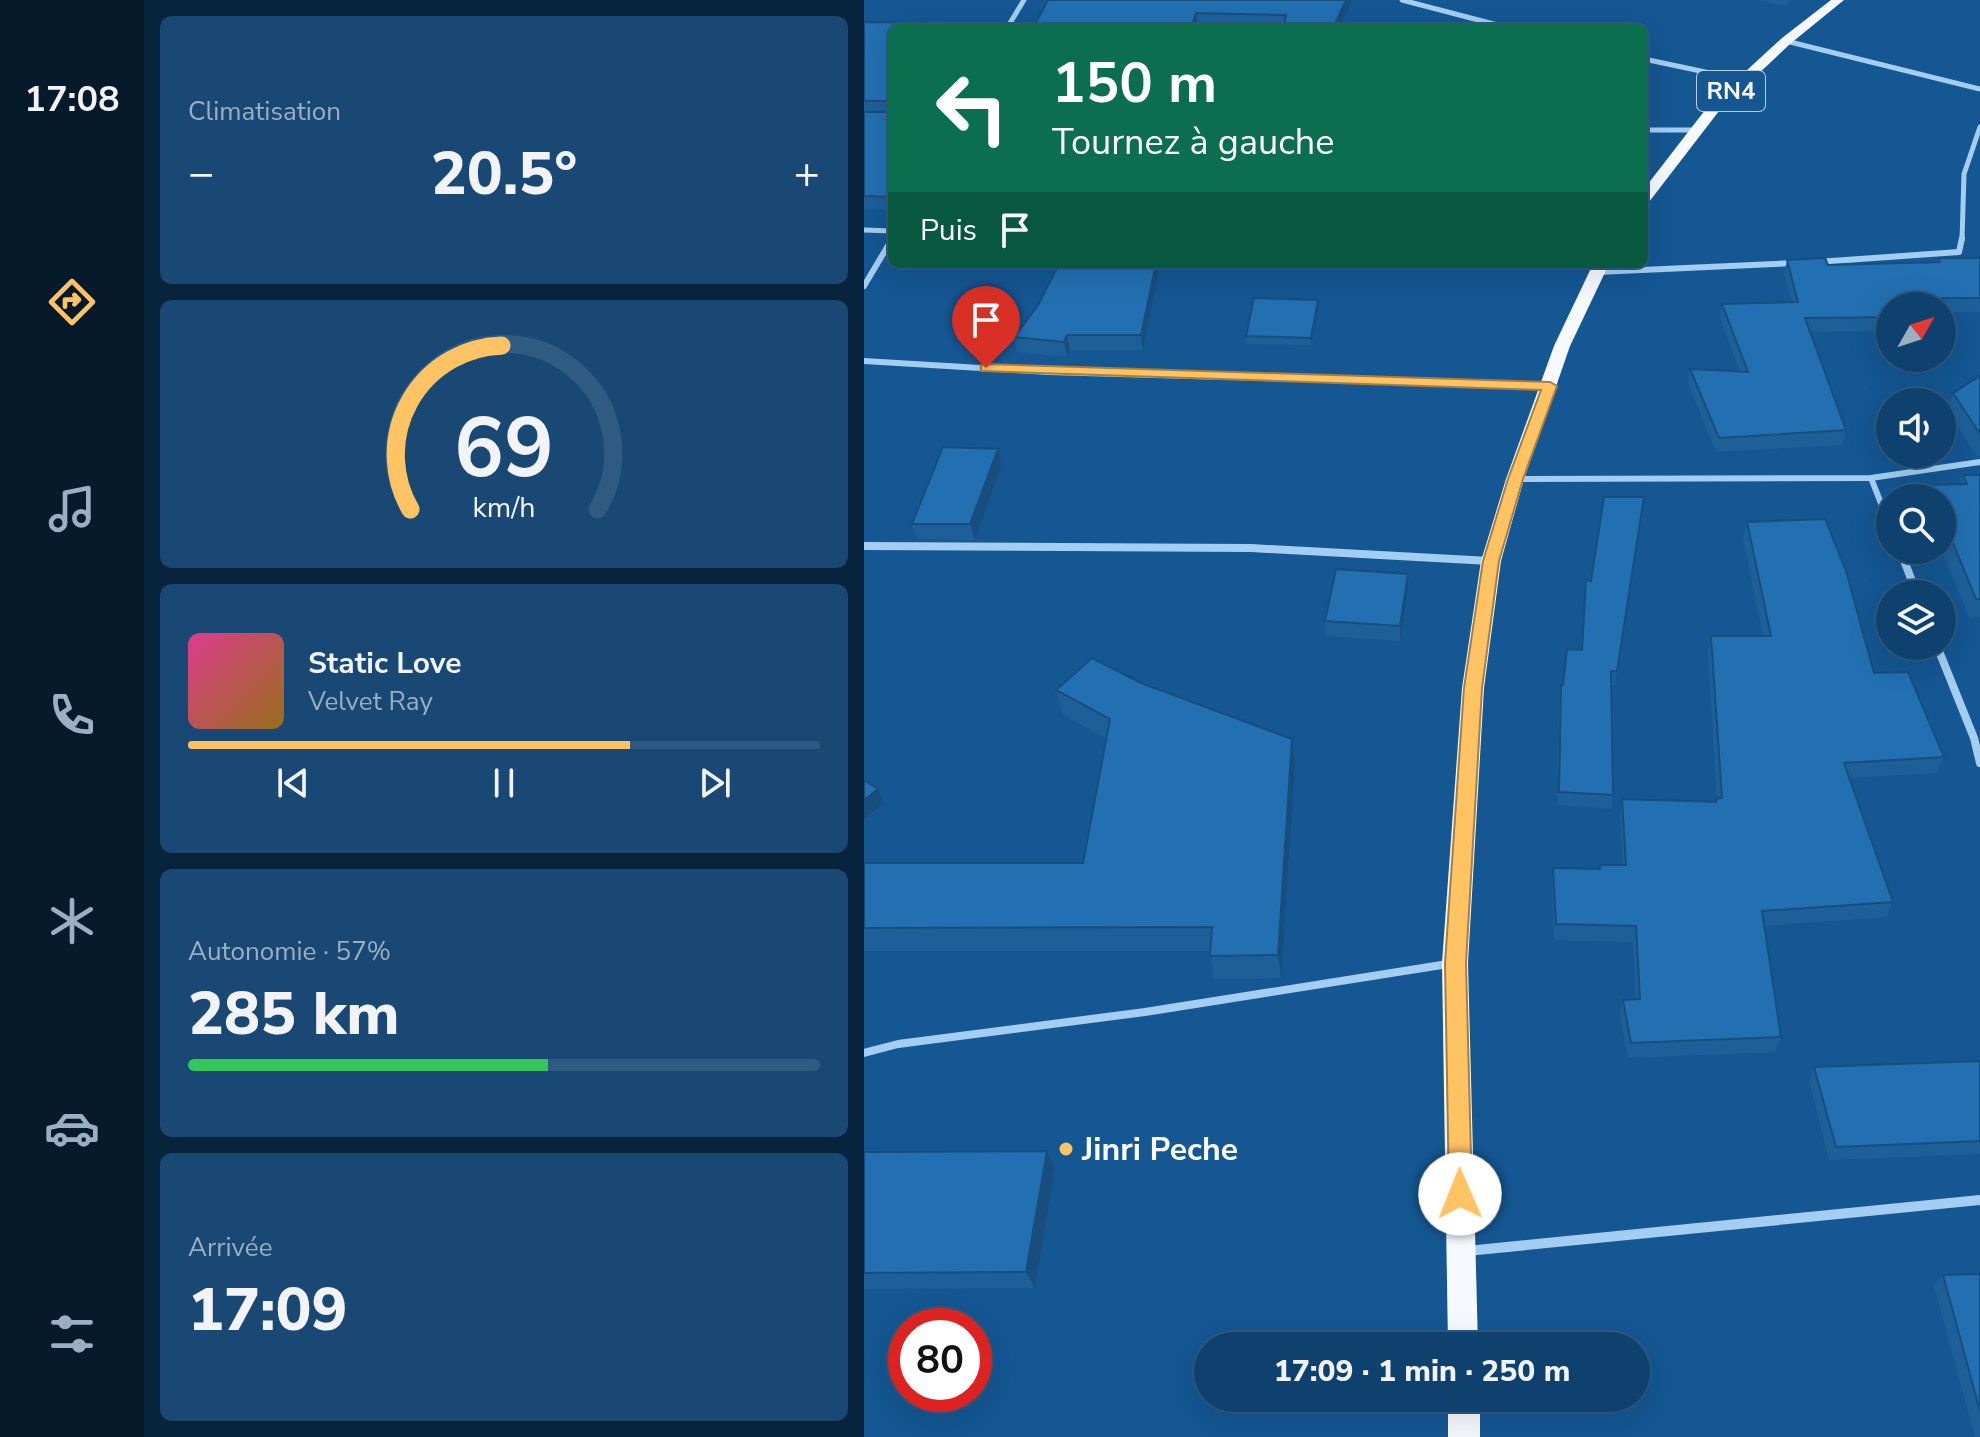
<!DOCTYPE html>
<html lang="fr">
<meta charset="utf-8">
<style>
body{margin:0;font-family:"Nunito Sans",sans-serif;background:#184873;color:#f1f3f6;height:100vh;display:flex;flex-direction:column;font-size:30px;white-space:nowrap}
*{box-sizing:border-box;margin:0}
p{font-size:26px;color:#9bafc2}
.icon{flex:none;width:44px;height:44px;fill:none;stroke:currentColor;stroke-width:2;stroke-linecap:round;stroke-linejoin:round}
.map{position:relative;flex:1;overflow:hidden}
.details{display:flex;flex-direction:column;gap:16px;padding:16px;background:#08243c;width:720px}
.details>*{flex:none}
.banner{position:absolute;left:24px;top:24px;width:760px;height:244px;border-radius:12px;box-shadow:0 8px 32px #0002,0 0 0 2px #2f5a81;background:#0b6e4f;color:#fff;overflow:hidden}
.needle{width:52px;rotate:51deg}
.fabs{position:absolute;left:1012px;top:292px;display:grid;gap:16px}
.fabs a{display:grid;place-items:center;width:80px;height:80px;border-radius:50%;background:#0f416e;box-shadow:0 8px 32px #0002,0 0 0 2px #2f5a81;font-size:40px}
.speed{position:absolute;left:24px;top:1308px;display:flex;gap:16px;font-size:40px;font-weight:700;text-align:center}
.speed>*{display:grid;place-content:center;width:104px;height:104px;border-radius:50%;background:#0f416e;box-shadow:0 8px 32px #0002,0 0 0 2px #2f5a81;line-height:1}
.speed .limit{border:12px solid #d22;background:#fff;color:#111}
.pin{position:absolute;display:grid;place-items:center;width:68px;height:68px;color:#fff;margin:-82px -34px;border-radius:50% 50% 50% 0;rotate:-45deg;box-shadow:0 0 8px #0007}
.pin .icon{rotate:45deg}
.me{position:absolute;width:88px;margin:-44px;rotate:359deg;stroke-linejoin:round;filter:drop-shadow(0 0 6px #0008)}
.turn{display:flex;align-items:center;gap:28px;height:168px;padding:0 32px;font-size:36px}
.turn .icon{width:104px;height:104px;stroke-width:2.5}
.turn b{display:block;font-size:56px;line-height:68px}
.then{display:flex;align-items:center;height:76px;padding:0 32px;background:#0003;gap:16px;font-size:30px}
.big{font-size:60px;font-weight:800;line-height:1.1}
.details .widget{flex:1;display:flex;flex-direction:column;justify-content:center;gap:12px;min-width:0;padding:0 28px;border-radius:12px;background:#184873}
.details .dial{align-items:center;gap:0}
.dial svg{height:208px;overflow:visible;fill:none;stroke:#2f5a81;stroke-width:7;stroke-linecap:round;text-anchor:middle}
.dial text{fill:#f1f3f6;stroke:none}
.song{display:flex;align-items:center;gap:24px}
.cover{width:96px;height:96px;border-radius:12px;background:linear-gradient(135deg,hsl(330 70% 55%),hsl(40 70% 35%))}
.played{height:8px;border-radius:4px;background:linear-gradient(90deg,#ffc363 70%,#2f5a81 70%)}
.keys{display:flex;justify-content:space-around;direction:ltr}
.heat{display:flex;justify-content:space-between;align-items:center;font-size:44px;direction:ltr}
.charge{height:12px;border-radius:6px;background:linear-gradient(90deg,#34c759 57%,#2f5a81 0)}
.trip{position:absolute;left:330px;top:1332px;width:456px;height:80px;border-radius:40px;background:#0f416e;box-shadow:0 8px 32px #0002,0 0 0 2px #2f5a81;font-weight:800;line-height:80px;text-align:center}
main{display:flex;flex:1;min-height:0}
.menu{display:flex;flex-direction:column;width:144px;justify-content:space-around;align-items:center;background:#061a2c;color:#9bafc2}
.menu .icon{width:56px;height:56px}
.menu .active{color:#ffc363}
.menu b{font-size:36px;color:#f1f3f6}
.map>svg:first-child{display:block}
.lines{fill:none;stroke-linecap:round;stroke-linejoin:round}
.service{stroke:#a3cef1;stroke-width:8}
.minor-far3{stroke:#a3cef1;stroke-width:5}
.minor-far2{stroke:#a3cef1;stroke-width:6}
.minor-far1{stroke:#a3cef1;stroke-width:8}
.minor{stroke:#a3cef1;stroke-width:10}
.trunk{fill:#f6faff;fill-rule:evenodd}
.wall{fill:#1d6099}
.shaded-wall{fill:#184e7d}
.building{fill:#2270b2;stroke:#184e7d;stroke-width:2}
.route{fill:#ffc363;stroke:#a67f40;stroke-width:2}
.poi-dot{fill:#ffc363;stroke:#145793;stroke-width:3}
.labels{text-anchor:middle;stroke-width:8;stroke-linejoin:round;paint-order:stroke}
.shield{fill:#145793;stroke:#b8cddf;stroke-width:2}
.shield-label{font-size:24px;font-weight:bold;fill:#fff}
.near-poi-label{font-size:32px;font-weight:bold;fill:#fff;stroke:#145793;text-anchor:start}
</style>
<main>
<nav class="menu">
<b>17:08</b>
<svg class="icon active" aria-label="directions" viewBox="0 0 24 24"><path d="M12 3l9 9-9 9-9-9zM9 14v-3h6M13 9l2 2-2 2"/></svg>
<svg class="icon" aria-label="music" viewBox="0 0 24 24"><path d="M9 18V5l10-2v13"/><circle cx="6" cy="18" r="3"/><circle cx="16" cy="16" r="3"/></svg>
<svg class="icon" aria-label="phone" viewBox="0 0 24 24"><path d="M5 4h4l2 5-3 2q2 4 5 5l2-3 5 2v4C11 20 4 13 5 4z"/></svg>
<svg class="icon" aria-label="climate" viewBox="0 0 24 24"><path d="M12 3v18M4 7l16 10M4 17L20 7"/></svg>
<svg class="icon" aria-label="car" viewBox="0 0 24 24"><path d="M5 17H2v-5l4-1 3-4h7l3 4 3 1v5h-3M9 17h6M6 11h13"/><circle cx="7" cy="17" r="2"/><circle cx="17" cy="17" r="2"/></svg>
<svg class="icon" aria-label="filters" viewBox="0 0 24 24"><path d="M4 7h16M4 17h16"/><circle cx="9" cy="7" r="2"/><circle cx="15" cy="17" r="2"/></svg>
</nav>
<section class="details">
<div class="widget"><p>Climatisation</p>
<div class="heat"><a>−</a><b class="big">20.5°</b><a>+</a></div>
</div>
<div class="widget dial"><svg viewBox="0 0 100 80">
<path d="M14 69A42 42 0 1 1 86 69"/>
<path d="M14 69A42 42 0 0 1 49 6" stroke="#ffc363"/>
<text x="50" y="56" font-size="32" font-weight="700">69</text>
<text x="50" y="72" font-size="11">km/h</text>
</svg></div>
<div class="widget">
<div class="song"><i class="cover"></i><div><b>Static Love</b><p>Velvet Ray</p></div></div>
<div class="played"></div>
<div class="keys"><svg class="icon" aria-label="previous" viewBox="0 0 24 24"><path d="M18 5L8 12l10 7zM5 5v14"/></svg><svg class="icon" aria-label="pause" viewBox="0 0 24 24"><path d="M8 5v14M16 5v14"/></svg><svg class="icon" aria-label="next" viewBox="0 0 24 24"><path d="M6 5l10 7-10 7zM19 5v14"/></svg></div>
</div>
<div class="widget"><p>Autonomie · 57%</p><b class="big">285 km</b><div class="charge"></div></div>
<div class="widget"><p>Arrivée</p><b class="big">17:09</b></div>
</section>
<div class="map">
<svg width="1116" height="1437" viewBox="0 0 1116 1437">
<rect width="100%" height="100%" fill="#145793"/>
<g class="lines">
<polyline class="service" points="0,1053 34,1044 281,1012 584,964"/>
<g class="minor-far3">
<polyline points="538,0 645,28"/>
<polyline points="143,28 160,0"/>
<polyline points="922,41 1116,89"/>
<polyline points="780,59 879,80"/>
<polyline points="780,130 830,130"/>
<polyline points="0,230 28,231"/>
<polyline points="1098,240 1100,174 1116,127"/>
</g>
<g class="minor-far2">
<polyline points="953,262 1095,252 1098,238"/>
<polyline points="733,272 931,263"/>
<polyline points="0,286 28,239"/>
<polyline points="0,361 184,372 686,386"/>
<polyline points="1007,478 1026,526"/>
<polyline points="652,479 1007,478 1116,462"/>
</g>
<g class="minor-far1">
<polyline points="0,546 387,548 626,561"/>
<polyline points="1036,550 1053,594"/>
<polyline points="1073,646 1110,738 1116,763"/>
</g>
<polyline class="minor" points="603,1251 1116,1200"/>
<g class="trunk">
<polygon points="967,0 980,0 926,44 855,111 785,202 780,203 780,189 845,105 918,38"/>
<polygon points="729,264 745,264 706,346 660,479 637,561 620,688 604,963 614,1346 584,1346 578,963 598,688 617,561 642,479 690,346"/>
<rect x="584" y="1398" width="32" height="39"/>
</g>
</g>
<g class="wall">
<polygon points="181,0 488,0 420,27 333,24 182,4"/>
<polygon points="894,0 927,0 921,6"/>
<polygon points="0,22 76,23 77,28 28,28 28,209 0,209"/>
<polygon points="1074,258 1116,258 1116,312 1082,312 1079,322 1078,322 1078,306 1026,306 1026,331 946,332 982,430 978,445 852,452 824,383 826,369 876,372 856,318 858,304 928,302 920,274 923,260 964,265 1073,262"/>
<polygon points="295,272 279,350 206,350 203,357 153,352 150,337"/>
<polygon points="454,300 455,308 447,345 382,344 382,336"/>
<polygon points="1116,376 1116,457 1113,456 1083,411 1089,393"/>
<polygon points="134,449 138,464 111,540 53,539 48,524"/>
<polygon points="1099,475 1116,475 1116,617 1105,617 1078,550 1078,498 1054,498 1059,485 1096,484"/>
<polygon points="780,497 751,685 748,685 749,795 747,809 694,805 695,699 697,685 699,685 717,650 722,580 727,581"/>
<polygon points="883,522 1080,757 1073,773 985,778 1029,902 1022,917 900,926 917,1037 911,1052 764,1058 756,1015 759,1000 772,999 769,942 690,940 688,884 689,868 735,869 736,865 759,865 756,815 758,799 851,802 853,799 844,652 847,636 899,636 879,539"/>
<polygon points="544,574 544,589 536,641 462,636 461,621"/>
<polygon points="277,683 428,739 431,764 417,978 350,979 346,956 346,951 0,951 0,863 219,863 242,738 199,715 192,690"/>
<polygon points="1116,1061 1116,1154 965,1160 945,1080 950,1067"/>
<polygon points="0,1152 191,1169 171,1288 0,1289"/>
<polygon points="1116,1274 1116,1437 1111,1437 1070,1286 1079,1275"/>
</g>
<g class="shaded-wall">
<polygon points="482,0 488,0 475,28 469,28"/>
<polygon points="332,13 333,24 332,28 327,28"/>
<polygon points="292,264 294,264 295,272 279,350 277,335"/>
<polygon points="454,300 455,308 447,345 447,338"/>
<polygon points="203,335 206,350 203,357 200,342"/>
<polygon points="134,449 138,464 111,540 106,524"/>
<polygon points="544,574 544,589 536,641 536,626"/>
<polygon points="428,739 431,764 417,978 414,955"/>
<polygon points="14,789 20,803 0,819 0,800"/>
<polygon points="183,1151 191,1169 171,1288 162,1272"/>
</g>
<g class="building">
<polygon points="184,0 482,0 469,28 420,28 422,15 332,13 327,28 169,28"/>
<polygon points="0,22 76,23 73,28 28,28 28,104 25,101 0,101"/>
<polygon points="593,24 620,28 587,28"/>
<polygon points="28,108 28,197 0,196 0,112 24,112"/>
<polygon points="961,258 964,265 1076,262 1074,258 1116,258 1116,298 1078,298 1084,308 1078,308 1078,306 1026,306 1026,317 941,318 982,430 855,438 826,369 884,372 858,304 934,302 923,260"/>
<polygon points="195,264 292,264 277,335 203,335 200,342 150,337 173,307"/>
<polygon points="390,298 454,300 447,338 382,336"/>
<polygon points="1116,376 1116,434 1089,393"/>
<polygon points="79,447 134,449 106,524 48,524"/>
<polygon points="1099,475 1116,475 1116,599 1112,599 1084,531 1078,532 1078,498 1064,498 1059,485 1103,484"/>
<polygon points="740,497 780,497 753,671 747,671 749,795 695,792 697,685 699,685 703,649 718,650 722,580 727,581"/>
<polygon points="961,519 982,571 1010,673 1044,672 1080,757 980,763 1029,902 898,911 917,1037 767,1043 759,1000 776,999 772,926 692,924 689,868 736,869 736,865 762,865 758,799 852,802 852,799 858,798 847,636 907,636 883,522"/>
<polygon points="472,569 544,574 536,626 461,621"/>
<polygon points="228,658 277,683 428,739 414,955 346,956 348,927 0,928 0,863 219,863 246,719 192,690"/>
<polygon points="0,780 14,789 0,800"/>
<polygon points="1116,1061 1116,1141 972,1147 950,1067"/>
<polygon points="183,1151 162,1272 0,1273 0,1152"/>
<polygon points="1116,1274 1116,1411 1079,1275"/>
</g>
<polygon class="route" points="122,364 686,382 693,386 659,479 635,561 618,688 602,963 608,1194 605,1202 596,1205 588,1202 585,1194 581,963 600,688 619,561 644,479 677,390 117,371 117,365"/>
<circle class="poi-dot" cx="202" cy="1149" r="8"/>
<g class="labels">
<rect class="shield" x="833" y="71" width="68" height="40" rx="6"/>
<g class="shield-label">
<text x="867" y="99">RN4</text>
</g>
<g class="near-poi-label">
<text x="218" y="1160">Jinri Peche</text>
</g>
</g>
</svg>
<div class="fabs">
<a><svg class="needle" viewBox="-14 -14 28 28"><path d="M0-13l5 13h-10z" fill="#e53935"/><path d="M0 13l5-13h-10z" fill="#9bafc2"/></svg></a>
<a><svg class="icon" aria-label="sound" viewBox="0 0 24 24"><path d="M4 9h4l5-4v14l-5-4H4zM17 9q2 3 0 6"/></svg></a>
<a><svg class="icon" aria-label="search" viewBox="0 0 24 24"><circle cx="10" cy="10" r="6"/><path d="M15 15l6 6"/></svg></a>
<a><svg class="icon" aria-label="layers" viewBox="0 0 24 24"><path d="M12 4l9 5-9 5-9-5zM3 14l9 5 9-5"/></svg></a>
</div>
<div class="speed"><div class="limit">80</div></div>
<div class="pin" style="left:122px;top:368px;background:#d93025"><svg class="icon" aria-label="arrive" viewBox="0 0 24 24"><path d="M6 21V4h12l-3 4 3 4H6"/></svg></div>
<svg class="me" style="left:596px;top:1194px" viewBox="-20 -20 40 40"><circle r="19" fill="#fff"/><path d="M0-13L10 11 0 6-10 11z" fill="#ffc363"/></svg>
<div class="trip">17:09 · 1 min · 250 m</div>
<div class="banner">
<div class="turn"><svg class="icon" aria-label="left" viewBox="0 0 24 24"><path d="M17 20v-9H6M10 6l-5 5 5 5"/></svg><div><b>150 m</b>Tournez à gauche</div></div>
<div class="then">Puis<svg class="icon" aria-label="arrive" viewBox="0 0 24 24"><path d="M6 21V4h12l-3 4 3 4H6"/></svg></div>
</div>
</div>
</main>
